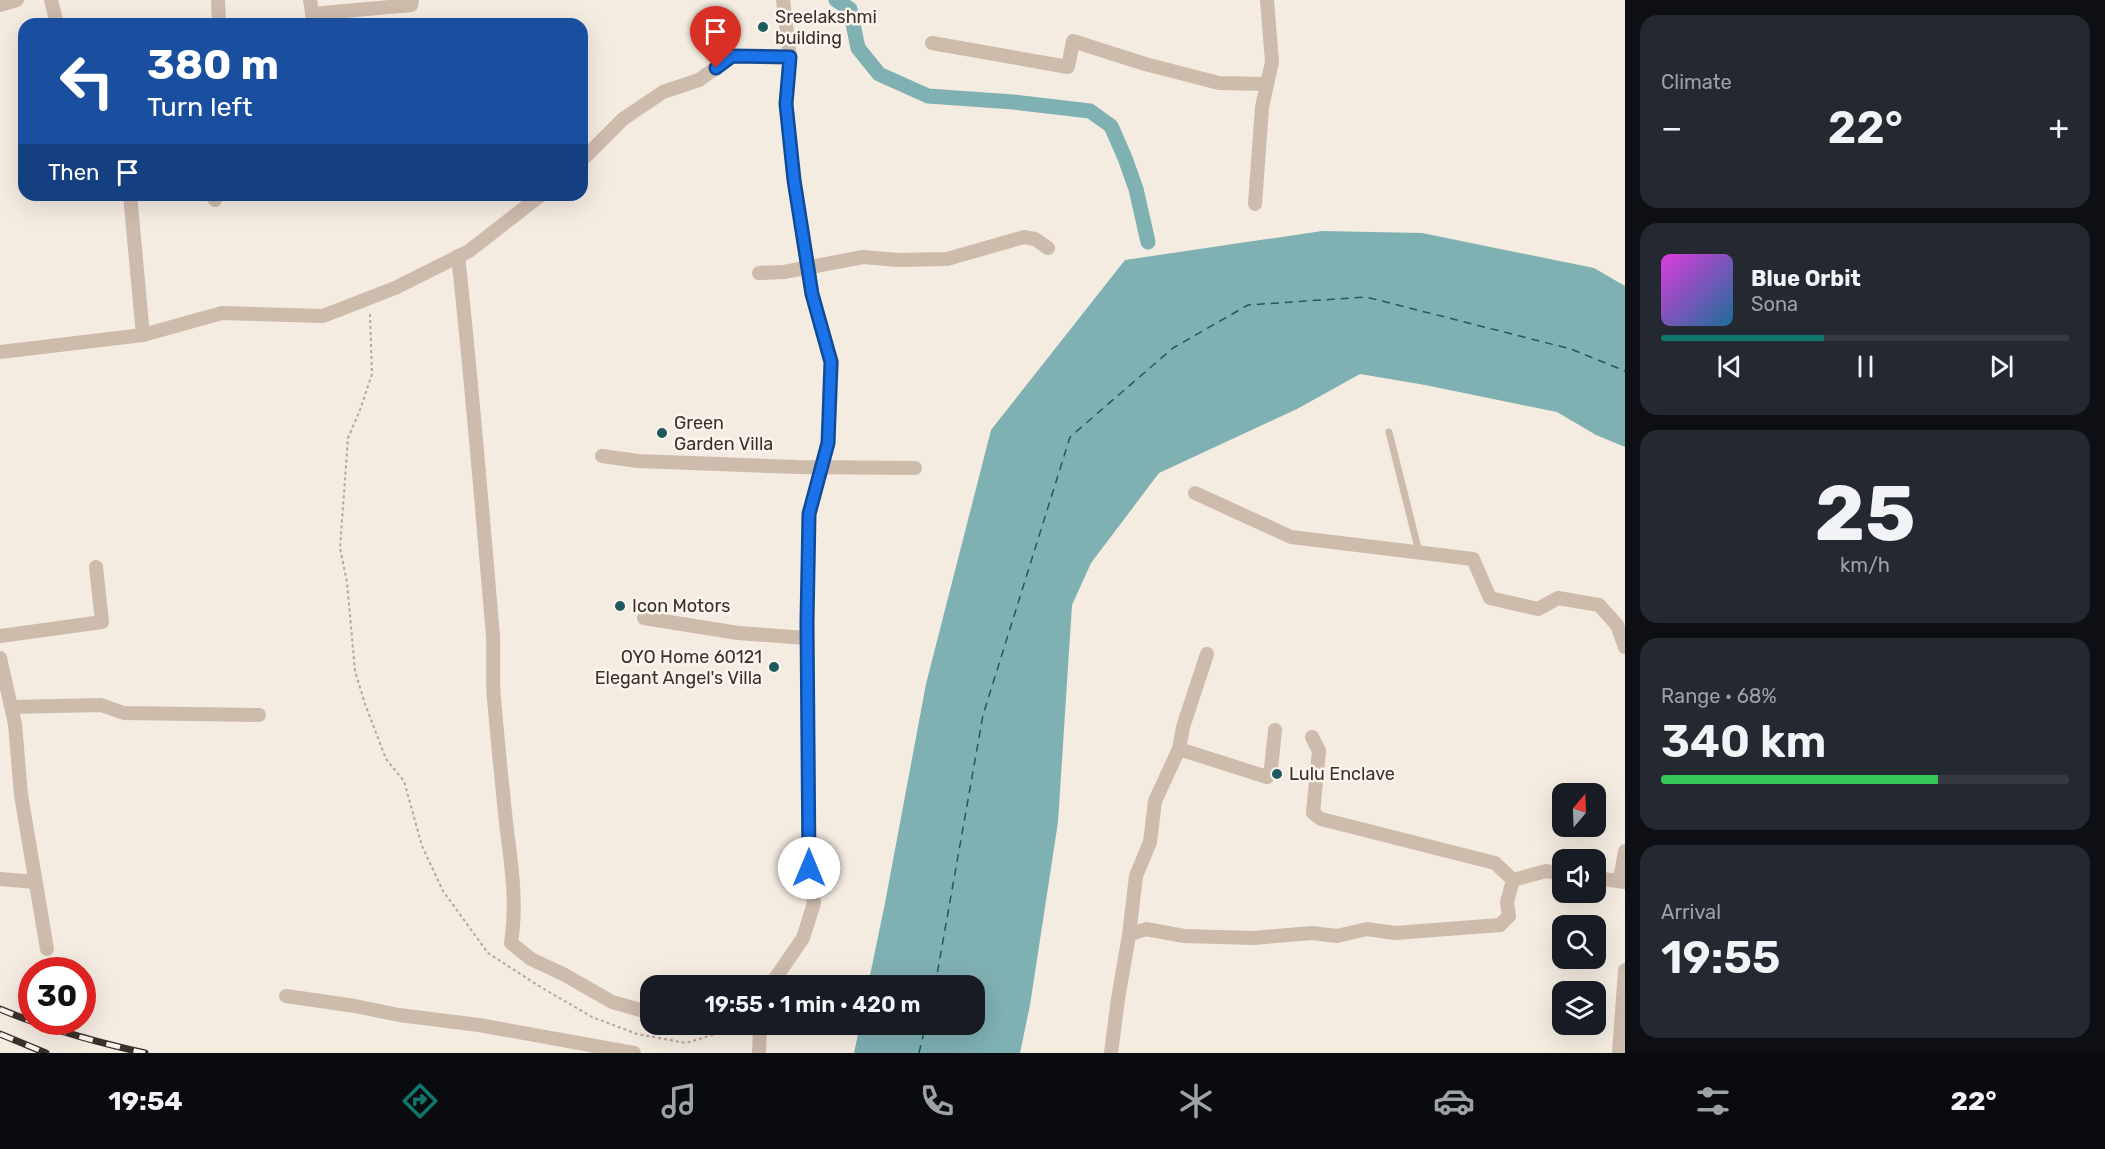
<!DOCTYPE html>
<meta charset="utf-8">
<style>
body{margin:0;font-family:Rubik,sans-serif;background:#242831;color:#f1f3f6;height:100vh;display:flex;flex-direction:column;font-size:22px;white-space:nowrap}
*{box-sizing:border-box;margin:0}
p{font-size:20px;color:#9ea1a6}
.icon{flex:none;width:33px;height:33px;fill:none;stroke:currentColor;stroke-width:2;stroke-linecap:round;stroke-linejoin:round}
.map{position:relative;flex:1;overflow:hidden}
.sheet{display:flex;flex-direction:column;gap:15px;padding:15px;background:#0d0f14;width:480px}
.sheet>*{flex:none}
.guide{position:absolute;left:18px;top:18px;width:570px;height:183px;border-radius:18px;box-shadow:0 6px 24px #0002;background:#1a4fa0;color:#fff;overflow:hidden}
.needle{width:39px;rotate:19deg}
.buttons{position:absolute;left:1552px;top:783px;display:grid;gap:12px}
.buttons a{display:grid;place-items:center;width:54px;height:54px;border-radius:12px;background:#171b24;box-shadow:0 6px 24px #0002;font-size:30px}
.speed{position:absolute;left:18px;top:957px;display:flex;gap:12px;font-size:30px;font-weight:700;text-align:center}
.speed>*{display:grid;place-content:center;width:78px;height:78px;border-radius:50%;background:#171b24;box-shadow:0 6px 24px #0002;line-height:1}
.speed .limit{border:9px solid #d22;background:#fff;color:#111}
.pin{position:absolute;display:grid;place-items:center;width:51px;height:51px;color:#fff;margin:-62px -26px;border-radius:50% 50% 50% 0;rotate:-45deg;box-shadow:0 0 6px #0007}
.pin .icon{rotate:45deg}
.me{position:absolute;width:66px;margin:-33px;rotate:0deg;stroke-linejoin:round;filter:drop-shadow(0 0 4px #0008)}
.turn{display:flex;align-items:center;gap:21px;height:126px;padding:0 30px;font-size:27px}
.turn .icon{width:78px;height:78px;stroke-width:2.5}
.turn b{display:block;font-size:42px;line-height:51px}
.then{display:flex;align-items:center;height:57px;padding:0 30px;background:#0003;gap:12px;font-size:22px}
.big{font-size:45px;font-weight:600;line-height:1.1}
.sheet .tile{flex:1;display:flex;flex-direction:column;justify-content:center;gap:9px;min-width:0;padding:0 21px;border-radius:18px;background:#242831}
.sheet .dial{align-items:center;gap:0}
.dial b{font-size:78px;line-height:1}
.song{display:flex;align-items:center;gap:18px}
.cover{width:72px;height:72px;border-radius:9px;background:linear-gradient(135deg,hsl(300 70% 55%),hsl(200 70% 35%))}
.played{height:6px;border-radius:3px;background:linear-gradient(90deg,#0f766e 40%,#363941 40%)}
.keys{display:flex;justify-content:space-around;direction:ltr}
.heat{display:flex;justify-content:space-between;align-items:center;font-size:33px;direction:ltr}
.charge{height:9px;border-radius:4px;background:linear-gradient(90deg,#34c759 68%,#363941 0)}
.trip{position:absolute;left:640px;top:975px;width:345px;height:60px;border-radius:18px;background:#171b24;box-shadow:0 6px 24px #0002;font-weight:600;line-height:60px;text-align:center}
.tabs{display:flex;height:96px;justify-content:space-around;align-items:center;background:#090b0e;color:#9ea1a6}
.tabs .icon{width:42px;height:42px}
.tabs .selected{color:#0f766e}
.tabs b{font-size:27px;color:#f1f3f6}
main{display:flex;flex:1;min-height:0}
.map>svg:first-child{display:block}
.water{fill:#7fb0b2}
.lines{fill:none;stroke-linecap:round;stroke-linejoin:round}
.canal{stroke:#7fb0b2;stroke-width:15}
.ferry{stroke:#1f5a5e;stroke-width:1.5;stroke-dasharray:8 6;stroke-linecap:butt}
.path{stroke:#b9a596;stroke-width:2;stroke-dasharray:3 3;stroke-linecap:butt}
.service{stroke:#cdbbac;stroke-width:7}
.minor{stroke:#cdbbac;stroke-width:14}
.rail-casing{stroke:#3b302b;stroke-width:7}
.rail{stroke:#fbf5ee;stroke-width:4.5;stroke-dasharray:14;stroke-linecap:butt}
.route-casing{stroke:#114b97;stroke-width:15}
.route{stroke:#1a73e8;stroke-width:10}
.poi-dot{fill:#1f5a5e;stroke:#fbf5ee;stroke-width:2}
.labels{text-anchor:middle;stroke-width:5;stroke-linejoin:round;paint-order:stroke}
.poi-label{font-size:18px;fill:#3b302b;stroke:#fbf5ee;text-anchor:start}
</style>
<main>
<div class="map">
<svg width="1625" height="1053" viewBox="0 0 1625 1053">
<rect width="100%" height="100%" fill="#f4ebe1"/>
<polygon class="water" points="1322,231 1422,233 1594,268 1625,286 1625,447 1596,435 1557,412 1425,385 1360,374 1297,409 1159,473 1091,563 1072,605 1058,822 1030,1005 1020,1053 854,1053 860,1025 975,1024 975,986 868,985 885,903 926,684 991,430 1125,260"/>
<g class="lines">
<polyline class="canal" points="836,0 850,9 858,48 879,74 928,96 1013,102 1090,111 1111,126 1125,158 1136,189 1148,242"/>
<g class="ferry">
<polyline points="935,986 983,715 1070,437 1173,348 1248,305 1366,297 1571,349 1625,371"/>
<polyline points="919,1053 926,1024"/>
</g>
<polyline class="path" points="370,314 372,374 360,410 348,438 340,548 347,582 355,671 365,704 386,759 404,781 422,846 443,891 488,953 539,986 592,1017 637,1034 686,1043 745,1025"/>
<polyline class="service" points="1389,432 1419,552"/>
<g class="minor">
<polyline points="51,0 57,24"/>
<polyline points="218,0 219,24"/>
<polyline points="310,0 314,24"/>
<polyline points="0,5 17,0"/>
<polyline points="312,14 411,5 412,0"/>
<polyline points="932,43 1068,67 1073,41 1145,64 1219,83 1267,84"/>
<polyline points="582,160 623,119 663,92 699,80 732,56 790,57 783,0"/>
<polyline points="130,195 143,335"/>
<polyline points="211,195 215,200"/>
<polyline points="1255,204 1262,107 1272,62 1267,0"/>
<path d="M 458,256 C 472,382 482,509 493,636 C 494,657 492,678 494,699 C 498,743 502,787 507,831 C 512,868 517,905 511,943 L 531,959 L 565,975 L 612,1002 L 651,1013"/>
<polyline points="759,273 784,272 863,257 898,260 947,259 1024,237 1035,239 1048,248"/>
<polyline points="0,352 143,335 222,313 323,316 395,288 469,251 541,195"/>
<polyline points="602,456 638,461 798,467 915,468"/>
<polyline points="1195,493 1291,537 1473,559 1490,598 1538,609 1558,598 1599,605 1617,625 1625,647"/>
<polyline points="644,618 738,633 807,638"/>
<polyline points="0,636 102,622 96,567"/>
<polyline points="1207,654 1183,727 1179,749 1155,801 1150,842 1136,876 1129,935 1146,929 1184,936 1253,938 1312,933 1337,936 1367,929 1395,933 1500,925 1509,916 1507,902 1513,880 1546,871 1563,874"/>
<polyline points="0,658 15,724 21,795 47,949"/>
<polyline points="11,707 101,705 124,713 259,715"/>
<polyline points="1312,737 1319,751 1313,813 1321,819 1495,863 1513,880"/>
<polyline points="1179,749 1267,777 1271,769 1275,730"/>
<polyline points="1596,878 1625,882"/>
<polyline points="0,879 35,882"/>
<polyline points="1620,880 1625,851"/>
<polyline points="770,986 803,938 814,903 809,868 807,622 809,514 828,443 832,362 812,294 794,180 786,104 790,57"/>
<polyline points="286,996 355,1006 399,1015 479,1025 634,1053"/>
<polyline points="759,1053 760,1024"/>
<polyline points="1111,1053 1118,999 1129,935"/>
<polyline points="1619,1053 1625,970"/>
</g>
<defs>
<g id="rail">
<path d="M 0,1009 C 47,1029 96,1042 145,1053"/>
<polyline points="0,1034 46,1053"/>
</g>
</defs>
<use href="#rail" class="rail-casing"/>
<use href="#rail" class="rail"/>
</g>
<g class="lines">
<defs>
<polyline id="route" points="716,68 732,56 790,57 786,104 794,180 812,294 831,362 828,443 809,514 807,622 809,868"/>
</defs>
<use href="#route" class="route-casing"/>
<use href="#route" class="route"/>
</g>
<g class="poi-dot">
<circle cx="763" cy="27" r="6"/>
<circle cx="662" cy="433" r="6"/>
<circle cx="620" cy="606" r="6"/>
<circle cx="774" cy="667" r="6"/>
<circle cx="1277" cy="774" r="6"/>
</g>
<g class="labels">
<g class="poi-label">
<text x="775" y="23">Sreelakshmi<tspan x="775" dy="21">building</tspan></text>
<text x="674" y="429">Green<tspan x="674" dy="21">Garden Villa</tspan></text>
<text x="632" y="612">Icon Motors</text>
<text x="762" y="663" text-anchor="end">OYO Home 60121<tspan x="762" dy="21">Elegant Angel's Villa</tspan></text>
<text x="1289" y="780">Lulu Enclave</text>
</g>
</g>
</svg>
<div class="buttons">
<a><svg class="needle" viewBox="-14 -14 28 28"><path d="M0-13l5 13h-10z" fill="#e53935"/><path d="M0 13l5-13h-10z" fill="#9ea1a6"/></svg></a>
<a><svg class="icon" aria-label="sound" viewBox="0 0 24 24"><path d="M4 9h4l5-4v14l-5-4H4zM17 9q2 3 0 6"/></svg></a>
<a><svg class="icon" aria-label="search" viewBox="0 0 24 24"><circle cx="10" cy="10" r="6"/><path d="M15 15l6 6"/></svg></a>
<a><svg class="icon" aria-label="layers" viewBox="0 0 24 24"><path d="M12 4l9 5-9 5-9-5zM3 14l9 5 9-5"/></svg></a>
</div>
<div class="speed"><div class="limit">30</div></div>
<div class="pin" style="left:716px;top:68px;background:#d93025"><svg class="icon" aria-label="arrive" viewBox="0 0 24 24"><path d="M6 21V4h12l-3 4 3 4H6"/></svg></div>
<svg class="me" style="left:809px;top:868px" viewBox="-20 -20 40 40"><circle r="19" fill="#fff"/><path d="M0-13L10 11 0 6-10 11z" fill="#1a73e8"/></svg>
<div class="trip">19:55 · 1 min · 420 m</div>
<div class="guide">
<div class="turn"><svg class="icon" aria-label="left" viewBox="0 0 24 24"><path d="M17 20v-9H6M10 6l-5 5 5 5"/></svg><div><b>380 m</b>Turn left</div></div>
<div class="then">Then<svg class="icon" aria-label="arrive" viewBox="0 0 24 24"><path d="M6 21V4h12l-3 4 3 4H6"/></svg></div>
</div>
</div>
<section class="sheet">
<div class="tile"><p>Climate</p>
<div class="heat"><a>−</a><b class="big">22°</b><a>+</a></div>
</div>
<div class="tile">
<div class="song"><i class="cover"></i><div><b>Blue Orbit</b><p>Sona</p></div></div>
<div class="played"></div>
<div class="keys"><svg class="icon" aria-label="previous" viewBox="0 0 24 24"><path d="M18 5L8 12l10 7zM5 5v14"/></svg><svg class="icon" aria-label="pause" viewBox="0 0 24 24"><path d="M8 5v14M16 5v14"/></svg><svg class="icon" aria-label="next" viewBox="0 0 24 24"><path d="M6 5l10 7-10 7zM19 5v14"/></svg></div>
</div>
<div class="tile dial"><b>25</b><p>km/h</p></div>
<div class="tile"><p>Range · 68%</p><b class="big">340 km</b><div class="charge"></div></div>
<div class="tile"><p>Arrival</p><b class="big">19:55</b></div>
</section>
</main>
<nav class="tabs">
<b>19:54</b>
<svg class="icon selected" aria-label="directions" viewBox="0 0 24 24"><path d="M12 3l9 9-9 9-9-9zM9 14v-3h6M13 9l2 2-2 2"/></svg>
<svg class="icon" aria-label="music" viewBox="0 0 24 24"><path d="M9 18V5l10-2v13"/><circle cx="6" cy="18" r="3"/><circle cx="16" cy="16" r="3"/></svg>
<svg class="icon" aria-label="phone" viewBox="0 0 24 24"><path d="M5 4h4l2 5-3 2q2 4 5 5l2-3 5 2v4C11 20 4 13 5 4z"/></svg>
<svg class="icon" aria-label="climate" viewBox="0 0 24 24"><path d="M12 3v18M4 7l16 10M4 17L20 7"/></svg>
<svg class="icon" aria-label="car" viewBox="0 0 24 24"><path d="M5 17H2v-5l4-1 3-4h7l3 4 3 1v5h-3M9 17h6M6 11h13"/><circle cx="7" cy="17" r="2"/><circle cx="17" cy="17" r="2"/></svg>
<svg class="icon" aria-label="filters" viewBox="0 0 24 24"><path d="M4 7h16M4 17h16"/><circle cx="9" cy="7" r="2"/><circle cx="15" cy="17" r="2"/></svg>
<b>22°</b>
</nav>
